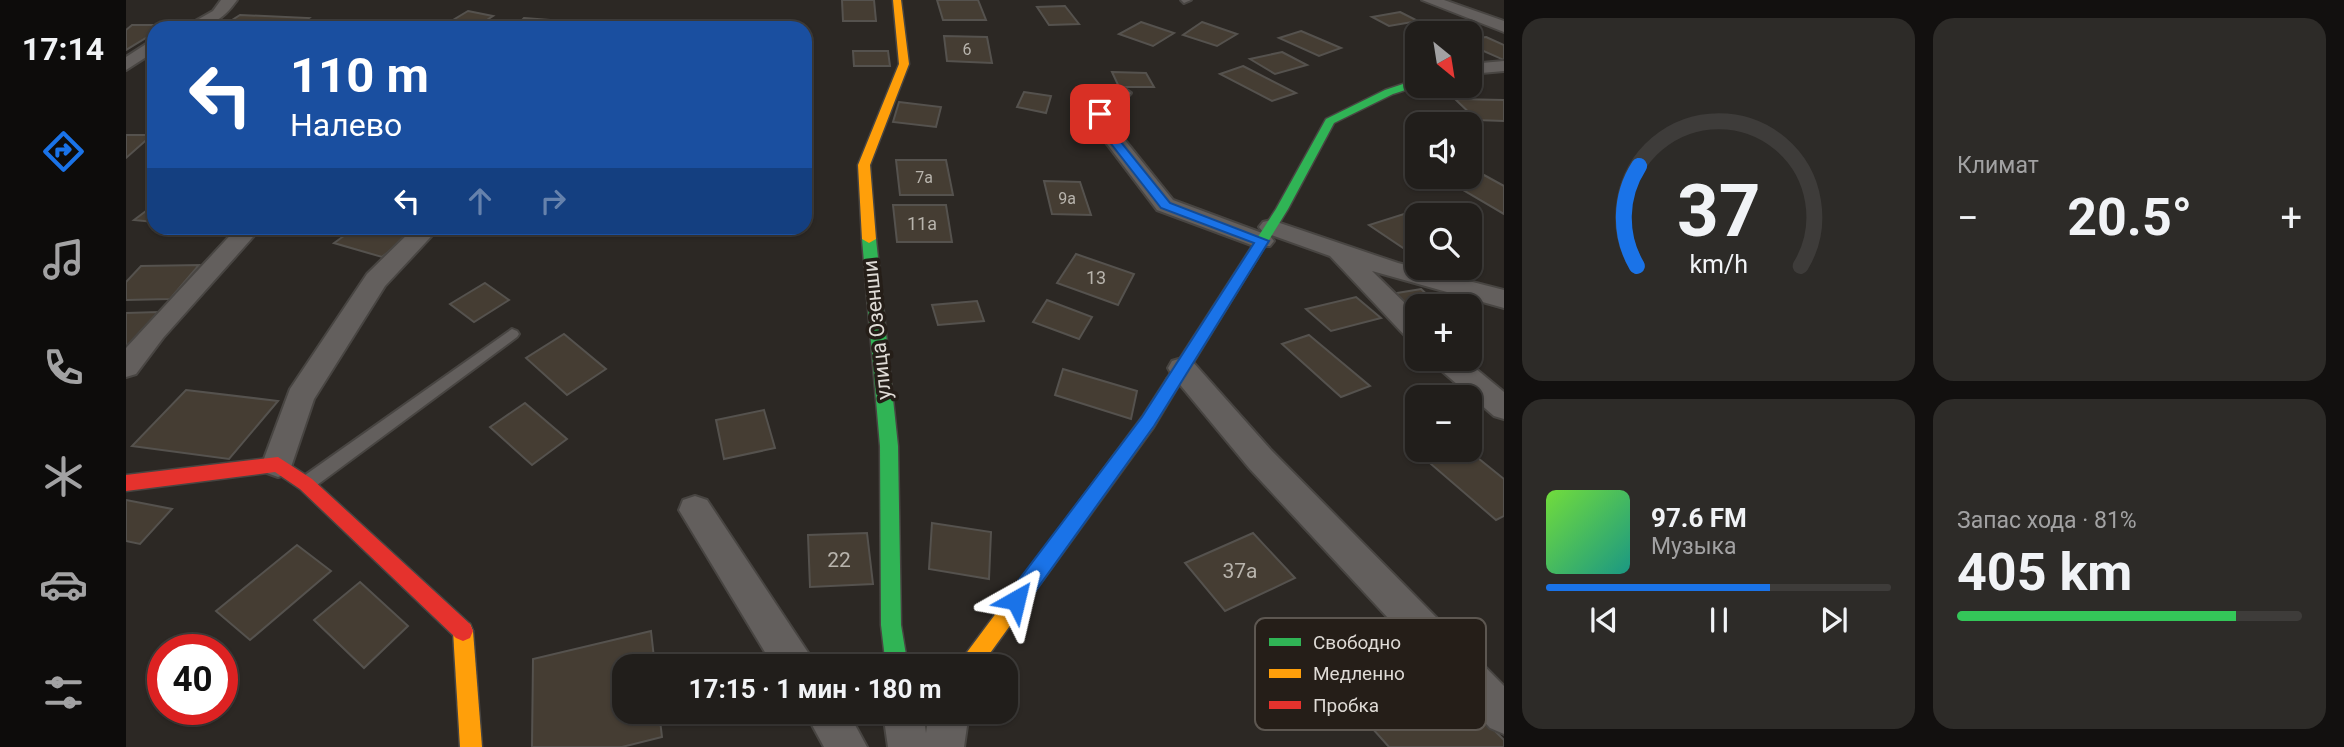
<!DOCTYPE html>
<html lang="ru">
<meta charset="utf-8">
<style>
body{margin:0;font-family:Roboto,sans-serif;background:#2d2b28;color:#f1f3f6;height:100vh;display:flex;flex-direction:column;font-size:26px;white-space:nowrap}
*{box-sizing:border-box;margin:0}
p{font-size:23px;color:#a2a2a3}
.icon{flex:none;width:38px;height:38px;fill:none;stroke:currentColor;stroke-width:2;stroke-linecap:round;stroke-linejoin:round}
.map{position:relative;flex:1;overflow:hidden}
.drawer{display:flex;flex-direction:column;gap:18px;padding:18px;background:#12100f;width:840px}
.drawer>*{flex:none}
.hud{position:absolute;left:21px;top:21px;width:665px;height:214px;border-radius:21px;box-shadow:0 2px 5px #0004,0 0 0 2px #3e3c3a;background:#1a4fa0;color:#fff;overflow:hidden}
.needle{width:46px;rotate:150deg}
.buttons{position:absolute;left:1279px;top:21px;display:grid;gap:14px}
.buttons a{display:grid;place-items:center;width:77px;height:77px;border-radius:14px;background:#211e1b;box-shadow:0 2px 5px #0004,0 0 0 2px #3e3c3a;font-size:35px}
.speed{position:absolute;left:21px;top:634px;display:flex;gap:14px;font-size:35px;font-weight:700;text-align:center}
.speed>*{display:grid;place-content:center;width:91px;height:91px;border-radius:50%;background:#211e1b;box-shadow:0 2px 5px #0004,0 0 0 2px #3e3c3a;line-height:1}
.speed .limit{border:10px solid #d22;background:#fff;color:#111}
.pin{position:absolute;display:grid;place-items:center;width:60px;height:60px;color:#fff;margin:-30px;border-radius:14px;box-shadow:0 4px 10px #0006}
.me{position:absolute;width:77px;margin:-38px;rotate:37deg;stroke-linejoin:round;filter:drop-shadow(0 0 5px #0008)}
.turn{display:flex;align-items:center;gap:24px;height:147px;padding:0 28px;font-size:32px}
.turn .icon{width:91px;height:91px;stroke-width:2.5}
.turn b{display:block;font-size:49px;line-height:60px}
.lanes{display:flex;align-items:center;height:66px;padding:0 28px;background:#0003;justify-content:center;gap:35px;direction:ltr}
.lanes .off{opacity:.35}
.big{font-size:52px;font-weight:700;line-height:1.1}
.drawer .card{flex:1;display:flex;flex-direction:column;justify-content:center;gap:10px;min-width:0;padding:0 24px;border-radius:21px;background:#2d2b28}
.drawer .dial{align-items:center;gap:0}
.dial svg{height:182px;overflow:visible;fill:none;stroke:#3e3c3a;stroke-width:7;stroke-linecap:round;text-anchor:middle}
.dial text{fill:#f1f3f6;stroke:none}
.song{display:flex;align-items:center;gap:21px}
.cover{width:84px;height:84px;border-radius:10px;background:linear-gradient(135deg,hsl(100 70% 55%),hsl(170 70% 35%))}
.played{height:7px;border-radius:4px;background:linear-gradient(90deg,#1a73e8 65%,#3e3c3a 65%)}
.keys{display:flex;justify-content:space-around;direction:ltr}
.heat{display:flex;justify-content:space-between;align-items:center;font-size:38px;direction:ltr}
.charge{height:10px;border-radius:5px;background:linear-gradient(90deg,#34c759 81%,#3e3c3a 0)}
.drawer .tiles{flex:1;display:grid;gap:18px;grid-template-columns:repeat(2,1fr)}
.trip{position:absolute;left:486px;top:654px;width:406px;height:70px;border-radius:21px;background:#211e1b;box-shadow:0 2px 5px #0004,0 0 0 2px #3e3c3a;font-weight:700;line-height:70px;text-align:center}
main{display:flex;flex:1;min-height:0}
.dock{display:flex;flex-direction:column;width:126px;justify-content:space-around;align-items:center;background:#0d0c0b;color:#a2a2a3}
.dock .icon{width:49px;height:49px}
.dock .on{color:#1a73e8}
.dock b{font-size:32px;color:#f1f3f6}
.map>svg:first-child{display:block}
.building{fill:#453d33;stroke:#55524e;stroke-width:2}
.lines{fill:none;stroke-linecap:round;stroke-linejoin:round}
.lane-casing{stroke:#484542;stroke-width:4}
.street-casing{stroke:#484542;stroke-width:4}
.fast-casing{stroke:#484542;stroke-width:3}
.slow-casing{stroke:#484542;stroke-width:3}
.jam-casing{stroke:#484542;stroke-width:3}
.lane{fill:#635f5d;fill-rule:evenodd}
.street{fill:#635f5d;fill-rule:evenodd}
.fast{fill:#30b455;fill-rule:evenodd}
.slow{fill:#ff9f0a;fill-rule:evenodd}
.jam{fill:#e5322d;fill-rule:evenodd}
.route{fill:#1a73e8;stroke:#114b97;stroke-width:2}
.labels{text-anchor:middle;stroke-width:7;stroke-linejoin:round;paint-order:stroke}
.far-number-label{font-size:16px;fill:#b8b4ad}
.number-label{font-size:18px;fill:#b8b4ad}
.street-label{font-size:21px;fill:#dfdbd6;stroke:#251e18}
.near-number-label{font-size:21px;fill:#b8b4ad}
.key{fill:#251e18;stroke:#5d5751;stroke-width:2}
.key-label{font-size:19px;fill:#dfdbd6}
</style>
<main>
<nav class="dock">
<b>17:14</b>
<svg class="icon on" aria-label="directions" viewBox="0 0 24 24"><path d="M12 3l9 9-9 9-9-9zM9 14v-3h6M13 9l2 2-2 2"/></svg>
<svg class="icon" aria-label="music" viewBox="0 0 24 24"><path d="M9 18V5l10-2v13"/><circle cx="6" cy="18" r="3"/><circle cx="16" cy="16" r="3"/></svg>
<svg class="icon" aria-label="phone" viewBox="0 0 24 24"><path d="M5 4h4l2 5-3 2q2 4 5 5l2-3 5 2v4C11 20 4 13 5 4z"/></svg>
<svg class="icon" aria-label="climate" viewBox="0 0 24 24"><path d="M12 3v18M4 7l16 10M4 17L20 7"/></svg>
<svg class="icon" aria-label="car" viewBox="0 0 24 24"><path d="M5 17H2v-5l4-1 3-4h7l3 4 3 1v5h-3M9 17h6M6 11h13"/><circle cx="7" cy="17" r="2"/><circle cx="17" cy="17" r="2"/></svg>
<svg class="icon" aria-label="filters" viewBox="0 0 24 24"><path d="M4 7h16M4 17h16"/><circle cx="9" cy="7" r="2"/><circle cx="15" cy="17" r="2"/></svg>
</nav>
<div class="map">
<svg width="1378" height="747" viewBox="0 0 1378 747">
<rect width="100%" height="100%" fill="#2c2824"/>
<g class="building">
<polygon points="716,0 748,0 750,21 717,21"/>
<polygon points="811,0 852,0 860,20 817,20"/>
<polygon points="939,6 953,24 923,25 911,7"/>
<polygon points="342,11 367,16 348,28 322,23"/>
<polygon points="1274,12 1292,21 1263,26 1246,17"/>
<polygon points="114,15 183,18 169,28 95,27"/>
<polygon points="398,18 439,21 433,28 388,28"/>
<polygon points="520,20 535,28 499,28"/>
<polygon points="1015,22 1048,33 1027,46 993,34"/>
<polygon points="1076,22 1111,34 1091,46 1057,35"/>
<polygon points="6,25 39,25 28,28 28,33 0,50 0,30"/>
<polygon points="1175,31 1215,48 1193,56 1153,38"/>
<polygon points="818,36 861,37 866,63 821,61"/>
<polygon points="1360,37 1378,45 1378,60 1344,45 1344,39"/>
<polygon points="727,51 762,51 764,66 728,66"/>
<polygon points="1156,52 1181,65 1149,74 1124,59"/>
<polygon points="1117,66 1170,93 1146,101 1094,74"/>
<polygon points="986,72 1020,73 1028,87 993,87"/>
<polygon points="898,92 925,96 920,113 891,107"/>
<polygon points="1329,99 1378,100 1378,121 1351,120"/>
<polygon points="773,102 815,107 810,127 767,122"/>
<polygon points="0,135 26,135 0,158"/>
<polygon points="770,160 820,160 827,195 774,195"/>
<polygon points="1358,175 1378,186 1378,214 1327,184"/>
<polygon points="918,181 954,182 965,215 926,214"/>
<polygon points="28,205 28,222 8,220"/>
<polygon points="767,205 820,205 826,242 771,242"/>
<polygon points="1281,213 1292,219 1292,258 1243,225"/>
<polygon points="229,228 283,228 290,230 256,257 208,243"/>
<polygon points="950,254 1008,274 992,305 931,283"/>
<polygon points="73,265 44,299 0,300 0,282 15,266"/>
<polygon points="359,283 383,300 348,322 324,304"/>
<polygon points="1295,289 1314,306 1292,306 1292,325 1259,295"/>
<polygon points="1230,297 1255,318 1205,331 1180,309"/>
<polygon points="921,300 966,317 953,339 907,322"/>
<polygon points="851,301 858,321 812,325 806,305"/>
<polygon points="32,312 4,348 0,348 0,313"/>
<polygon points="438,334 480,369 441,395 400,358"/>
<polygon points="1183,335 1244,386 1215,397 1156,344"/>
<polygon points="937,369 1011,391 1005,419 929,395"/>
<polygon points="60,390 152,401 103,459 6,446"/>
<polygon points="399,403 441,439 406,465 364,427"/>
<polygon points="638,410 649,448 598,459 590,420"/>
<polygon points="1297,450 1342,450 1378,479 1378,516 1370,520 1291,452"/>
<polygon points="0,500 46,509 14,544 0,541"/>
<polygon points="806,523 865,532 863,579 803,569"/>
<polygon points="741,533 747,584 684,587 682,535"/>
<polygon points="1127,533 1169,578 1099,611 1059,563"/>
<polygon points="171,545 205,571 124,640 90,611"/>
<polygon points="234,582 282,626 238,668 188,620"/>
<polygon points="525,631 529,667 499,667 499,712 533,712 536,737 496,747 406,747 407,659"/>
<polygon points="1302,664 1378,740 1378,747 1263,747 1229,709"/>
</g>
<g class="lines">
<defs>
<g id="lane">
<polygon points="1055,0 1065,0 1058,3"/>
<polygon points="386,329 391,331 393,334 391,337 187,488 181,490 175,488 173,483 175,478"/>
</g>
<g id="street">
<path d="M 95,0 L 111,0 C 96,21 83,28 57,28 L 87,11 Z"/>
<polygon points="1296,0 1318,0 1378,21 1378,32"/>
<polygon points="28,39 28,52 0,70 0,57"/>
<polygon points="1378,61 1378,71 1344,74 1344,64"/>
<polygon points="996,87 1005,93 984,115 994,134 1047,200 1144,236 1148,241 1144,246 1128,246 1031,210 978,140 964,114 989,89"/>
<polygon points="1145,220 1272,263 1378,290 1378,308 1246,271 1292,316 1292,342 1283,340 1204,256 1137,232 1133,227 1137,222"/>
<polygon points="111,228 135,228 37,338 10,374 0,377 0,348"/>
<polygon points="288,228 313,228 259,286 188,399 163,473 152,477 141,473 136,464 164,389 241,274"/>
<polygon points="1056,358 1066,361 1145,450 1378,686 1378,734 1364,728 1123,468 1046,375 1042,368 1046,361"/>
<polygon points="1306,359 1338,359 1378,392 1378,419 1368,416 1310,366"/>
<polygon points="569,496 581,500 683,654 689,667 648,667 553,510 557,500"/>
<polygon points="679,712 722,712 741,747 698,747"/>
<polygon points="757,712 797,712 800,733 803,712 843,712 838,747 762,747"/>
</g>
<g id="fast">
<polygon points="1292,79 1292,86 1267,94 1208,123 1162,209 1053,386 1041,386 1039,382 1041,378 1150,209 1200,119 1259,90"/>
<polygon points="743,235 750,239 772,446 775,625 782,667 760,667 755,625 754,446 736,239"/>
</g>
<g id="slow">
<polygon points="767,0 775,0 783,64 744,165 750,239 743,243 736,239 732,165 773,64"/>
<polygon points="1047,376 1053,378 1055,382 1028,427 854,667 830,667 1016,417 1041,378"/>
<polygon points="337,621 344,624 347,631 356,747 334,747 327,631 330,624"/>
</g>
<polygon id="jam" points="152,457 186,479 344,624 347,631 344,638 337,641 330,638 174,489 149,472 0,491 0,475"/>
</defs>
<use href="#lane" class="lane-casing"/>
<use href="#street" class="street-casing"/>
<use href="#fast" class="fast-casing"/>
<use href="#slow" class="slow-casing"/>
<use href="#jam" class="jam-casing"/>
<use href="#lane" class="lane"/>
<use href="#street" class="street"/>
<use href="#fast" class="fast"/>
<use href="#slow" class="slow"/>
<use href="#jam" class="jam"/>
</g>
<polygon class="route" points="970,112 978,112 990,136 1044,203 1143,241 1028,426 898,607 890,609 883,607 880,600 883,593 1016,417 1128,243 1035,208 979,136"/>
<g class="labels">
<g class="far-number-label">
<text x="841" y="55">6</text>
<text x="798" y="183">7а</text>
<text x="941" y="204">9а</text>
</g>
<g class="number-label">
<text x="796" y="230">11а</text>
<text x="970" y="284">13</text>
</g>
<g class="street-label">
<text transform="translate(751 330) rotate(-96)" y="7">улица Озенши</text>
</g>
<g class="near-number-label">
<text x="713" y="567">22</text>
<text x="1114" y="578">37а</text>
</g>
</g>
<rect x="1129" y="618" width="231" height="112" rx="10" class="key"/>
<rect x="1143" y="638" width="32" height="8" fill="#30b455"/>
<rect x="1143" y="669" width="32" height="9" fill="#ff9f0a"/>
<rect x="1143" y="701" width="32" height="8" fill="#e5322d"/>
<g class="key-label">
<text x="1187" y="649">Свободно</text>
<text x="1187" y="680">Медленно</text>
<text x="1187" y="712">Пробка</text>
</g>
</svg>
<div class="buttons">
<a><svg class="needle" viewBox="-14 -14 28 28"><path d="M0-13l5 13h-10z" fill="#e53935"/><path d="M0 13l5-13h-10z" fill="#a2a2a3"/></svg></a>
<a><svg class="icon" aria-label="sound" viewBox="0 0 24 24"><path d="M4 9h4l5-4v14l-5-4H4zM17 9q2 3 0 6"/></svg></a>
<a><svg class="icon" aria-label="search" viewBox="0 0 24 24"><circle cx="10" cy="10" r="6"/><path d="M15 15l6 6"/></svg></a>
<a>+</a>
<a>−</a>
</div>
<div class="speed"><div class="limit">40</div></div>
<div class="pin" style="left:974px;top:114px;background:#d93025"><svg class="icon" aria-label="arrive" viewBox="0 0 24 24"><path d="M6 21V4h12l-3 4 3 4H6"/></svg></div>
<svg class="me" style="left:890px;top:600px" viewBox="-20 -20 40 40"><path d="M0-17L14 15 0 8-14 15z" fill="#1a73e8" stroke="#fff" stroke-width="4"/></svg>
<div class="trip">17:15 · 1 мин · 180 m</div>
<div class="hud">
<div class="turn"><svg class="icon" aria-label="left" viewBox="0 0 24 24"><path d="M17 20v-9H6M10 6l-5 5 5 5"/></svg><div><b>110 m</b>Налево</div></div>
<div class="lanes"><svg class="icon" aria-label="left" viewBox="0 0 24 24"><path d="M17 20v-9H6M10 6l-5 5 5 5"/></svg><svg class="icon off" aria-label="ahead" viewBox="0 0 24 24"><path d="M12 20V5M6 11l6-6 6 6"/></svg><svg class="icon off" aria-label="right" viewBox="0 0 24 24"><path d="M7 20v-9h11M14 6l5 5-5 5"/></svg></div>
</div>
</div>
<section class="drawer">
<div class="tiles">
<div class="card dial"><svg viewBox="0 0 100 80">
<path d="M14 69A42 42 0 1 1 86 69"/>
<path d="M14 69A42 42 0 0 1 15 25" stroke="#1a73e8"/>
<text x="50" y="56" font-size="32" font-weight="700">37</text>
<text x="50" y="72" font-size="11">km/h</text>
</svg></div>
<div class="card"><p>Климат</p>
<div class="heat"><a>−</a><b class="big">20.5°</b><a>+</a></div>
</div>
<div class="card">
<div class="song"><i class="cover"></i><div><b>97.6 FM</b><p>Музыка</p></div></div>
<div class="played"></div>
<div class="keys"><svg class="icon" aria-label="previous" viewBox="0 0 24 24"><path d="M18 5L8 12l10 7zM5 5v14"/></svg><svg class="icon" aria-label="pause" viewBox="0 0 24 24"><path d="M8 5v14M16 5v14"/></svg><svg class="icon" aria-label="next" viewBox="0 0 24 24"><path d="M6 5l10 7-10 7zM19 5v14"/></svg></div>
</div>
<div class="card"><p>Запас хода · 81%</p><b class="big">405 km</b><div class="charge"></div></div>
</div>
</section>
</main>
